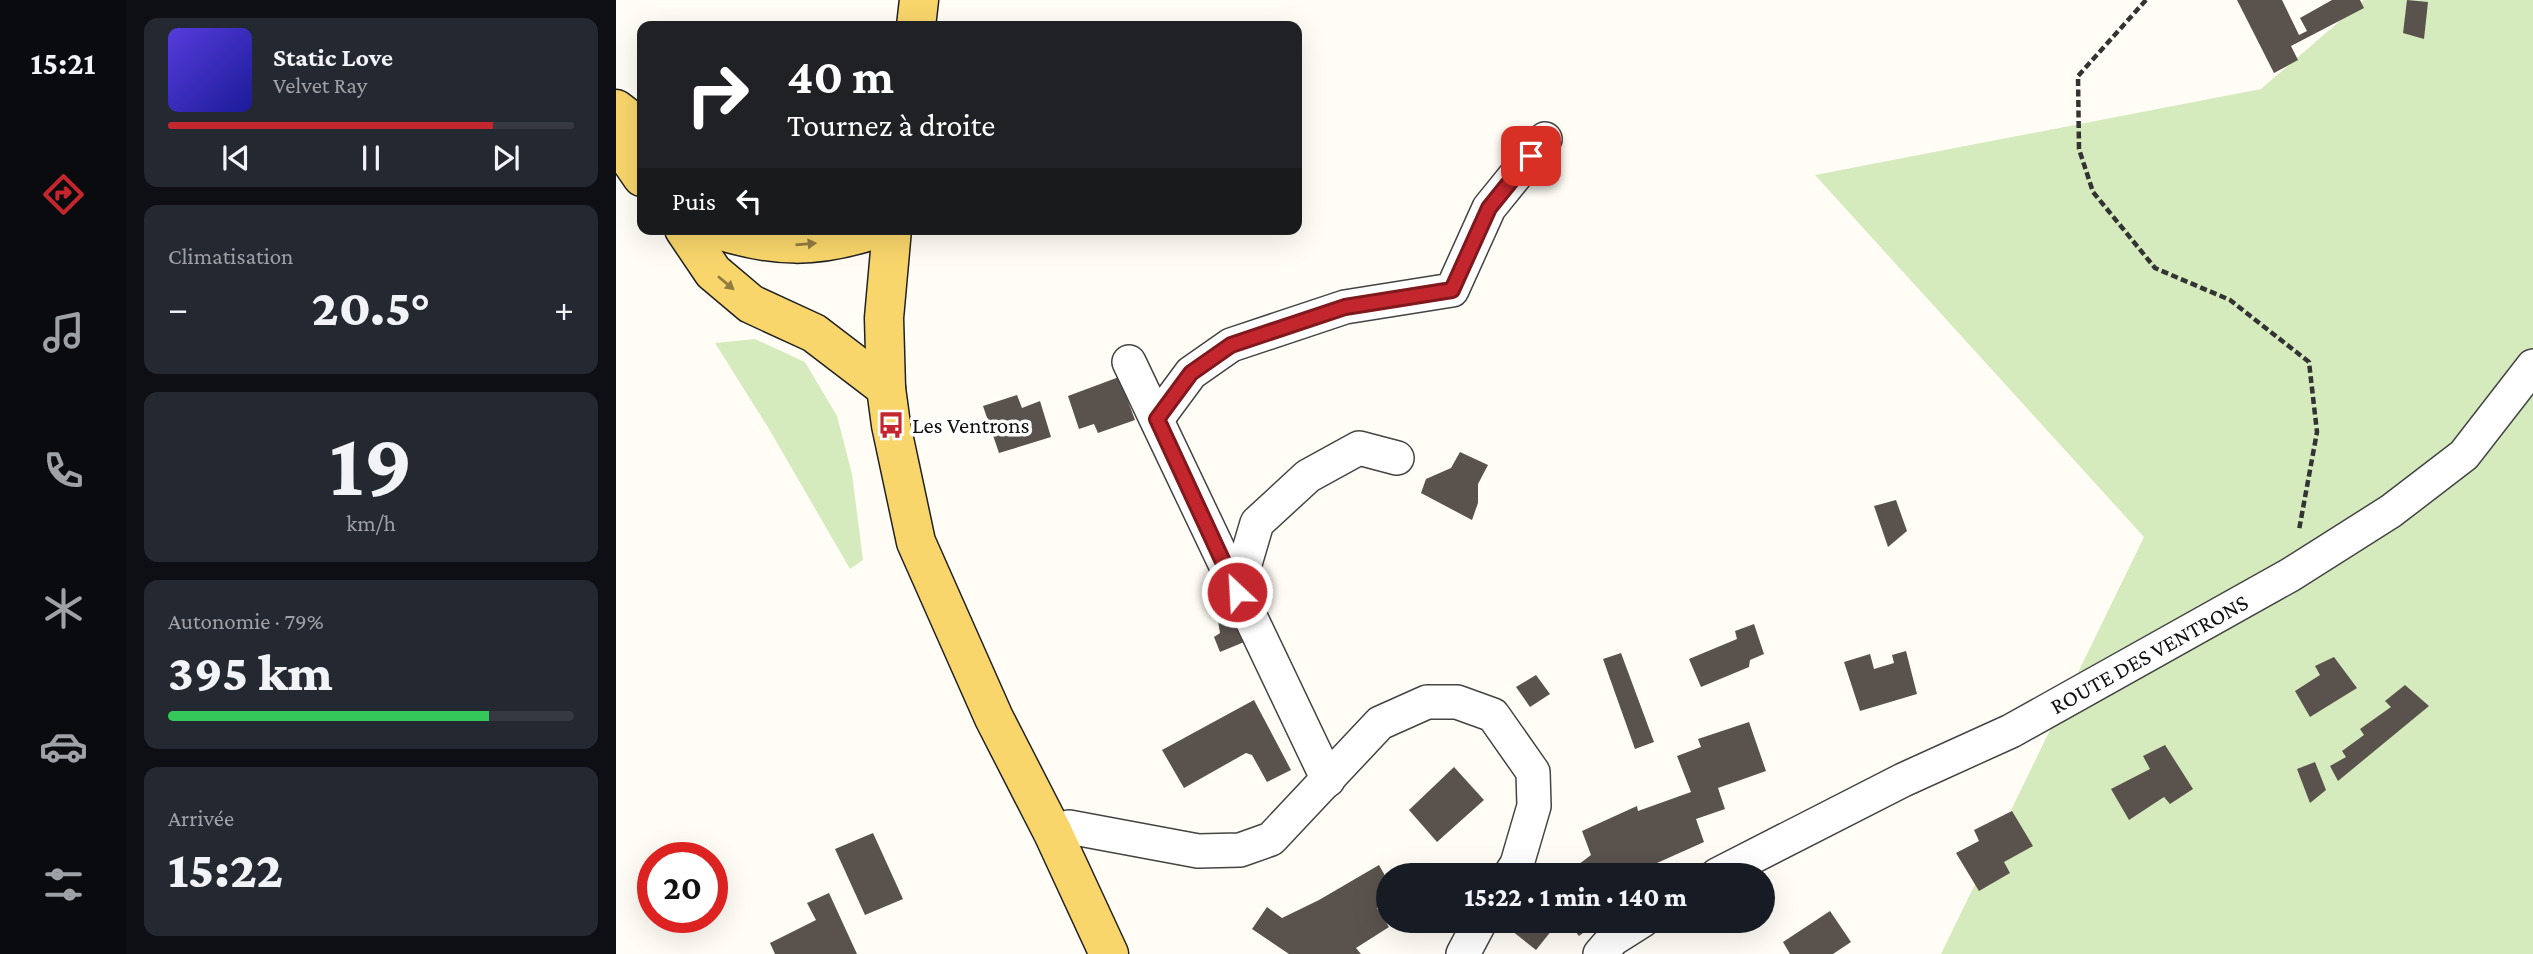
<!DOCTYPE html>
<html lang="fr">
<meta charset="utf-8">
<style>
body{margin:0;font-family:"Crimson Pro",serif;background:#242831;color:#f1f3f6;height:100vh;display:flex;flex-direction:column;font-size:26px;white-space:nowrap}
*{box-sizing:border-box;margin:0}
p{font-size:23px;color:#9ea1a6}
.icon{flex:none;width:38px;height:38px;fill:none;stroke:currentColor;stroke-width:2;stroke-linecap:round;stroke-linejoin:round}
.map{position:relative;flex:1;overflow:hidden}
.sheet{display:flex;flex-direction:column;gap:18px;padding:18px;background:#0d0f14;width:490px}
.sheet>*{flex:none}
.top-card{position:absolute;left:21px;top:21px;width:665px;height:214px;border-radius:14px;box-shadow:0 7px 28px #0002;background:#202124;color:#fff;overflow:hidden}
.speed{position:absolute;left:21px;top:842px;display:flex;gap:14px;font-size:35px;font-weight:700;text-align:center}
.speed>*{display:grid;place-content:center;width:91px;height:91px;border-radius:50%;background:#171b24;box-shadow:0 7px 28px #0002;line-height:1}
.speed .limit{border:10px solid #d22;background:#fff;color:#111}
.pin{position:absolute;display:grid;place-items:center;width:60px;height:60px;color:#fff;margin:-30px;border-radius:14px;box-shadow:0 4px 10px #0006}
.me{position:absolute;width:77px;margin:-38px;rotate:335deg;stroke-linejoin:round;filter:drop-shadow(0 0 5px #0008)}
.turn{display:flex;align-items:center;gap:24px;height:147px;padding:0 35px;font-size:32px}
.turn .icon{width:91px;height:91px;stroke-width:2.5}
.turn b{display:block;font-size:49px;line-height:60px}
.then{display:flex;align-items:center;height:66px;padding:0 35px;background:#0003;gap:14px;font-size:26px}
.big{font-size:52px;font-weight:800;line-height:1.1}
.sheet .card{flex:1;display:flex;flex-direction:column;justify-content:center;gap:10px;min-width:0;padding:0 24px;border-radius:14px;background:#242831}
.sheet .dial{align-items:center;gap:0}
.dial b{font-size:91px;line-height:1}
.song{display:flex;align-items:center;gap:21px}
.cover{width:84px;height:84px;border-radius:10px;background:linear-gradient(135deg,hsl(250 70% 55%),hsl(240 70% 35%))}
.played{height:7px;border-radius:4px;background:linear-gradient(90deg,#c4262e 80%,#363941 80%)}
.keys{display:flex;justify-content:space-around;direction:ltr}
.heat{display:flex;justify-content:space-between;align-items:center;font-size:38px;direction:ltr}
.charge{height:10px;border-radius:5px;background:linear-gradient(90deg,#34c759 79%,#363941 0)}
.trip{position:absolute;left:760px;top:863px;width:399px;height:70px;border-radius:35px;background:#171b24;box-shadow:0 7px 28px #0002;font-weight:800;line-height:70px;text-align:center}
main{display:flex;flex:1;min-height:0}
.tabs{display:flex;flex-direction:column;width:126px;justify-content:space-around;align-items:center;background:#090b0e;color:#9ea1a6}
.tabs .icon{width:49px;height:49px}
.tabs .on{color:#c4262e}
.tabs b{font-size:32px;color:#f1f3f6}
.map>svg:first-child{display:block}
.green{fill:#d5ebbd}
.building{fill:#5a524d}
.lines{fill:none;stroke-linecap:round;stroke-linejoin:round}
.minor-casing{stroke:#444;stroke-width:36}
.major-casing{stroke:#222;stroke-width:41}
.path{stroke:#333;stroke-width:4.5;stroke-dasharray:7 3.5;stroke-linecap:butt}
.minor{stroke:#fff;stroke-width:33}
.major{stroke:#f9d66b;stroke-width:38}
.oneway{fill:#917d42}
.route-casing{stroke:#7f191e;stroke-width:18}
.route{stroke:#c4262e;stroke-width:12}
.labels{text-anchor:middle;stroke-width:7;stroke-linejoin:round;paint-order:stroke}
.poi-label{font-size:23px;fill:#111;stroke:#fff;text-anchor:start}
.street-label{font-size:23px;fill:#111;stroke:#fff}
</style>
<main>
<nav class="tabs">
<b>15:21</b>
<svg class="icon on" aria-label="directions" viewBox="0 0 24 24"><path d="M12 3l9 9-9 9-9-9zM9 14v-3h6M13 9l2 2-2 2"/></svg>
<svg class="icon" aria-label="music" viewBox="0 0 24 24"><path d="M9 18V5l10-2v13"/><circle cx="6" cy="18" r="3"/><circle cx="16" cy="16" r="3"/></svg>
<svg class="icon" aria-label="phone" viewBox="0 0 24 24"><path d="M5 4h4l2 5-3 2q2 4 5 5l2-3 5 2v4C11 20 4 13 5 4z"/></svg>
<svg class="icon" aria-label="climate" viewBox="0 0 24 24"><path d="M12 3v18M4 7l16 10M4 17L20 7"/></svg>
<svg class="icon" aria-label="car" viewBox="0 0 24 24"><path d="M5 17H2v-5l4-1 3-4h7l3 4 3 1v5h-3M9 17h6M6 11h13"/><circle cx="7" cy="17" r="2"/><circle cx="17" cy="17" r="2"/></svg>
<svg class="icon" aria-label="filters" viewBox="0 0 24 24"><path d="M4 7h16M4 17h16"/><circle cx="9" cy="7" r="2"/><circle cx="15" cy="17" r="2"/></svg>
</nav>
<section class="sheet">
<div class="card">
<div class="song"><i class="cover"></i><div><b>Static Love</b><p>Velvet Ray</p></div></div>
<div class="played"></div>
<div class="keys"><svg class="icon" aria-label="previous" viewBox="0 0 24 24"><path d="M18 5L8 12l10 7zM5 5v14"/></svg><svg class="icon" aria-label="pause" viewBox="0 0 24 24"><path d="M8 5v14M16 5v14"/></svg><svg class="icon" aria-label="next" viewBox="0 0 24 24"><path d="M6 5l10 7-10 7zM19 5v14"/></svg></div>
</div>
<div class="card"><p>Climatisation</p>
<div class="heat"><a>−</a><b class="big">20.5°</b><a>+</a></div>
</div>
<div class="card dial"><b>19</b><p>km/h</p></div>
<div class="card"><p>Autonomie · 79%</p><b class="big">395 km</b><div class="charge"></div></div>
<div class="card"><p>Arrivée</p><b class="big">15:22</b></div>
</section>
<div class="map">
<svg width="1917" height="954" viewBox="0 0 1917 954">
<rect width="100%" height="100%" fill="#fffdf5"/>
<g class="green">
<polygon points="1748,0 1917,0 1917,954 1325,954 1528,537 1199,175 1645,89"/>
<polygon points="139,339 189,362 221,416 236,474 247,560 234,569 153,429 99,343"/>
</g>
<g class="building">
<polygon points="1621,0 1666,0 1683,35 1691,31 1684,18 1716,0 1744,0 1748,8 1675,46 1682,60 1658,73"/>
<polygon points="1791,0 1812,2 1808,39 1787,33"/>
<polygon points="503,377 519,420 482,433 478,424 463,429 452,396"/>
<polygon points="401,395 406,408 424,401 435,437 383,453 367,406"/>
<polygon points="844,452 872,465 862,484 862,503 856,520 805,493 810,479 835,468"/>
<polygon points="1280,500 1291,531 1272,547 1258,506"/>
<polygon points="609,588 633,640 604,652 598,637 604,633 602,621 595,606 599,603 598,593"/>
<polygon points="1138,624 1148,654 1134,660 1133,667 1085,687 1073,659 1121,639 1119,631"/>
<polygon points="1290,651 1301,694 1244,711 1228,662 1254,654 1258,669 1278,663 1276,655"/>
<polygon points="1005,653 1038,742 1019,749 987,659"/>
<polygon points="1718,657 1741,688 1694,717 1679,691 1704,675 1699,666"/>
<polygon points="920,675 934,694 914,707 900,687"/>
<polygon points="1789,685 1813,706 1722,781 1714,766 1730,757 1726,751 1748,735 1744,729 1775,707 1769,701"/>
<polygon points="638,700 675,770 651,782 636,755 630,753 568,788 546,750"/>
<polygon points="1133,722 1150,771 1102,788 1109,809 1080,819 1088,842 1041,863 1046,875 956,875 954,871 975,855 966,831 1021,806 1022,811 1075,792 1061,756 1085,747 1082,739"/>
<polygon points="1549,745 1577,789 1554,804 1548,797 1513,820 1495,789 1534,769 1527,756"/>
<polygon points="1699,762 1710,790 1694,803 1681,769"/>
<polygon points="838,767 868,800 821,842 793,810"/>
<polygon points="1396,811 1417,846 1388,862 1394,873 1363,891 1340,853 1363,841 1358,830"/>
<polygon points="257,833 287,899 249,915 219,849"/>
<polygon points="763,865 772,881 772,902 761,908 773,927 740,948 745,954 673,954 636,929 651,907 666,918 703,900"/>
<polygon points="96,879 108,905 96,911"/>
<polygon points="213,893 241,954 159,954 154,943 200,920 191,903"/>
<polygon points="1214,911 1235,942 1217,954 1174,954 1167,942"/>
<polygon points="896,920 944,920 920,950 891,927"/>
<polygon points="962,920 977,920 979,924 963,936 955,926"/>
</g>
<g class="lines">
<defs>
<g id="minor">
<polyline points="513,362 712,780"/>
<polyline points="541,419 575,373 615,345 729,307 836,290 873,208 929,139"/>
<polyline points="621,591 641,523 692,476 743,448 781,458"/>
<polyline points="437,833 453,827 582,851 624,850 655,839 764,723 811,702 841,702 877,715 917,772 918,806 901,864 894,875"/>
<polyline points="1101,875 1287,780 1395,731 1674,575 1775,511 1848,455 1917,366"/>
<polyline points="847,954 865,920"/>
<polyline points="984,954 997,939 1027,920"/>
</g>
<g id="major">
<polyline points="300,26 303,0"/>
<polyline points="0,109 26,129"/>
<polyline points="0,139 26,177"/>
<polyline points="68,229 97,272 135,304 198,333 270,388"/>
<path d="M 99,229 C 159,248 200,249 260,229"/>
<polyline points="276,229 268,318 270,388 275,425 300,542 378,718 437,833 493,954"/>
</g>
</defs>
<use href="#minor" class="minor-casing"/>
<use href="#major" class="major-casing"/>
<polyline class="path" points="1530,0 1462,76 1463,149 1477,192 1539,268 1614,300 1693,362 1701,432 1683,530"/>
<use href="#minor" class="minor"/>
<use href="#major" class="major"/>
</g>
<defs><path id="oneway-solid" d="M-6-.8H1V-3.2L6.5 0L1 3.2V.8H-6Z" transform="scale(1.75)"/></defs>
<g class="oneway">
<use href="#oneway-solid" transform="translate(190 244) rotate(-5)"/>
<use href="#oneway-solid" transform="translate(110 283) rotate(40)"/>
</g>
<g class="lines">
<defs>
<polyline id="route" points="621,592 541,419 575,373 615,345 729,307 836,290 873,208 915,156"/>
</defs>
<use href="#route" class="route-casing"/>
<use href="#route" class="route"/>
</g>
<defs>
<symbol id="bus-bare" viewBox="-9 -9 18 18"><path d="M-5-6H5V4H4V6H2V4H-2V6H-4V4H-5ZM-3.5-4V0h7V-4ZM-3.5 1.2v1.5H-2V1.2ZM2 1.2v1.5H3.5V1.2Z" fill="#c4262e" stroke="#fff" stroke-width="2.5" paint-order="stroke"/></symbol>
</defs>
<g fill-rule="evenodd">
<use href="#bus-bare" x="256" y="406" width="38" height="38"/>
</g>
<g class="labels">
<g class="poi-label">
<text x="296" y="433">Les Ventrons</text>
</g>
<g class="street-label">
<text transform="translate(1533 654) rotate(-29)" y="8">ROUTE DES VENTRONS</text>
</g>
</g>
</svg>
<div class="speed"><div class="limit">20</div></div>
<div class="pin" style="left:915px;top:156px;background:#d93025"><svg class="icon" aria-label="arrive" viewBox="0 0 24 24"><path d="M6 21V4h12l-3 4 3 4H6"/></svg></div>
<svg class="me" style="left:621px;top:592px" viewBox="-20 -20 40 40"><circle r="17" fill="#c4262e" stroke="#fff" stroke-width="3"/><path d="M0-11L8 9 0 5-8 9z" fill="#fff"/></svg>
<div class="trip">15:22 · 1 min · 140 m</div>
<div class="top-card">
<div class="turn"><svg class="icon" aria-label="right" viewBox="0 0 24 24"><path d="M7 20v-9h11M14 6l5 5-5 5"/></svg><div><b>40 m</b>Tournez à droite</div></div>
<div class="then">Puis<svg class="icon" aria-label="left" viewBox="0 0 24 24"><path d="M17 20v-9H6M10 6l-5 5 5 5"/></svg></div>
</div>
</div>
</main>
